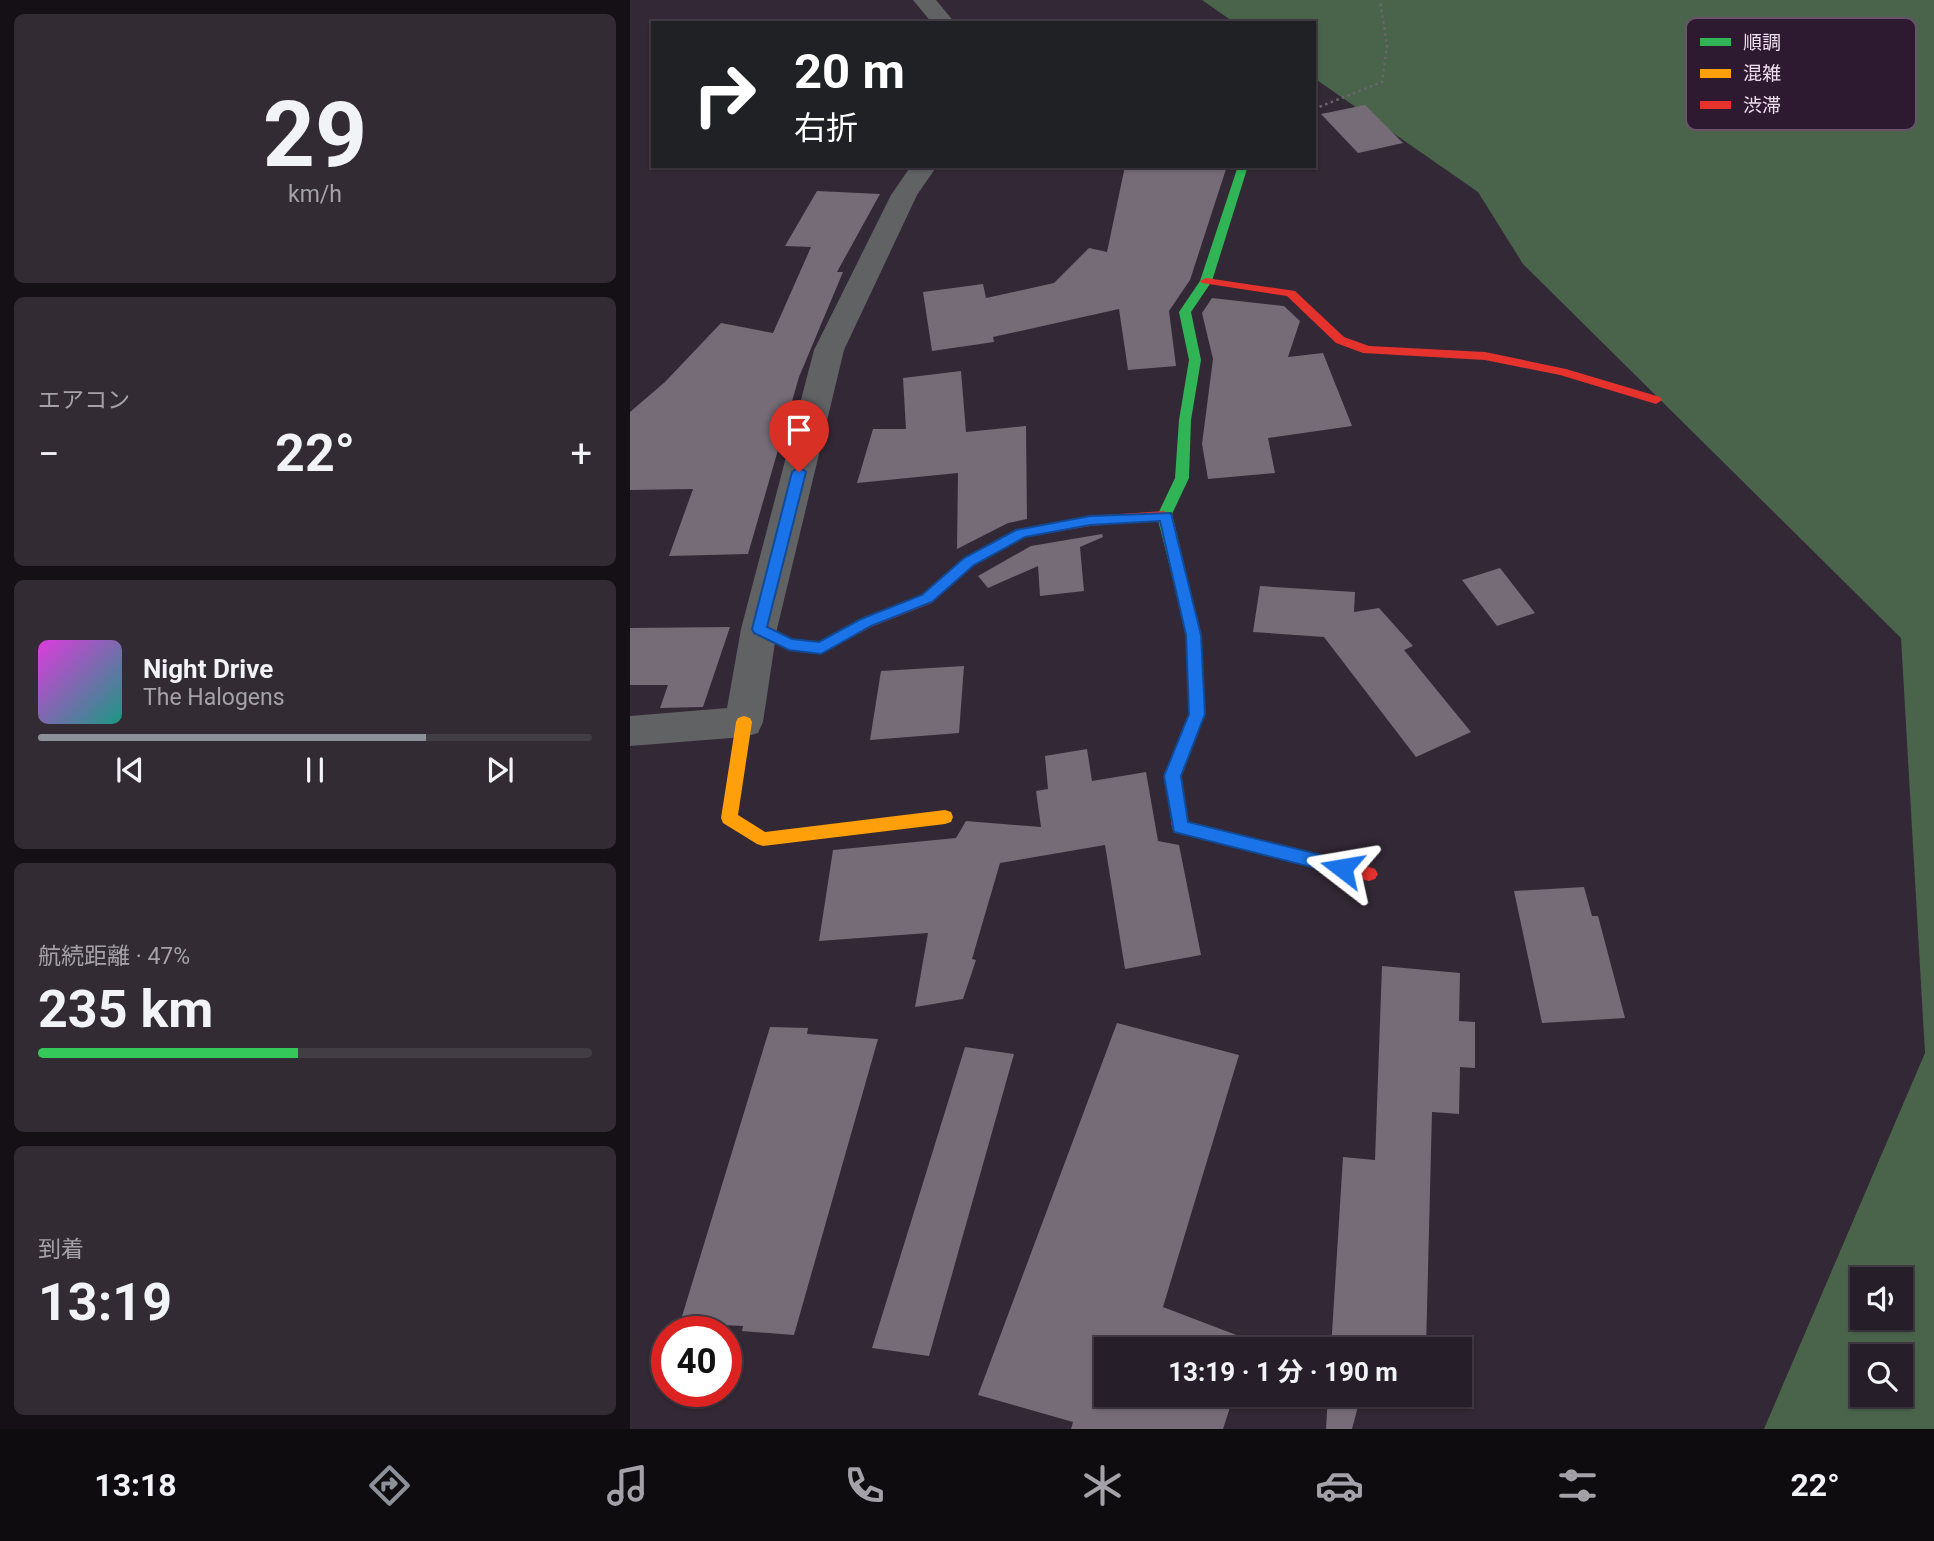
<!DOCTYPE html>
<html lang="ja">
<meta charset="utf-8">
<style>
body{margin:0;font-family:Roboto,"Noto Sans JP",sans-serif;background:#322b34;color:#f1f3f6;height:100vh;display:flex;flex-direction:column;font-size:26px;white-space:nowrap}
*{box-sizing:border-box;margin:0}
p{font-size:23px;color:#a4a2a8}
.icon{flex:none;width:38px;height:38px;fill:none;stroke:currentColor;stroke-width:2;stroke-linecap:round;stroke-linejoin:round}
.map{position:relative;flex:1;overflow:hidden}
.panel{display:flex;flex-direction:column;gap:14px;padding:14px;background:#151016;width:630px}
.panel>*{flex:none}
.guide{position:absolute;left:21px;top:21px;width:665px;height:147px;border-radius:0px;box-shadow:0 2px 5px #0004,0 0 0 2px #423c45;background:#202124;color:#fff;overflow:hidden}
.tools{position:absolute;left:1220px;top:1267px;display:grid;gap:14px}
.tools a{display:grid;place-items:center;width:63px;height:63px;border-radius:0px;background:#261e28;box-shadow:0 2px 5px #0004,0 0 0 2px #423c45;font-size:35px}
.speed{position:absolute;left:21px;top:1316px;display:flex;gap:14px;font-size:35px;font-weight:700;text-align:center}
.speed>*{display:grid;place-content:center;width:91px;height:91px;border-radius:50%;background:#261e28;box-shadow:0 2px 5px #0004,0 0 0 2px #423c45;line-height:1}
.speed .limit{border:10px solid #d22;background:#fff;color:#111}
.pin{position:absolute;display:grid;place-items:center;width:60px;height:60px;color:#fff;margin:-72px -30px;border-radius:50% 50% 50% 0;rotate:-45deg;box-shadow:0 0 7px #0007}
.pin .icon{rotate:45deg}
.me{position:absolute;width:77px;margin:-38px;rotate:284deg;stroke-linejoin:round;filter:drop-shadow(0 0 5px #0008)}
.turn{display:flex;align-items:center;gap:24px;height:147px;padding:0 28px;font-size:32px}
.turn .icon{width:91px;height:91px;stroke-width:2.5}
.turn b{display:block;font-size:49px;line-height:60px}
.big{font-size:52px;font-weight:700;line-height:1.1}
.panel .card{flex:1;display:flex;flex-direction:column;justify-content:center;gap:10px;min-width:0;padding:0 24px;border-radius:10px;background:#322b34}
.panel .dial{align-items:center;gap:0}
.dial b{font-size:91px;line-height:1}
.song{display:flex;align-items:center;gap:21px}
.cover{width:84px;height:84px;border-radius:10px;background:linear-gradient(135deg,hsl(300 70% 55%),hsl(170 70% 35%))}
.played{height:7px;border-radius:4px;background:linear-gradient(90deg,#8c9099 70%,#423c45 70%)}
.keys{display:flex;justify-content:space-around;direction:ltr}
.heat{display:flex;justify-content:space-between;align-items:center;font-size:38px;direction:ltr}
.charge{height:10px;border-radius:5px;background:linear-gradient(90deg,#34c759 47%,#423c45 0)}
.trip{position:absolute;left:464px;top:1337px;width:378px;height:70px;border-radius:0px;background:#261e28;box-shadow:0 2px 5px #0004,0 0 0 2px #423c45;font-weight:700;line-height:70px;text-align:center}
.tabs{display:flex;height:112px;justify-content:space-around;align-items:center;background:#0f0c10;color:#a4a2a8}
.tabs .icon{width:49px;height:49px}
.tabs .current{color:#8c9099}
.tabs b{font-size:32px;color:#f1f3f6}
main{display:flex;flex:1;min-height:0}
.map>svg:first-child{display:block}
.forest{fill:#4a644c;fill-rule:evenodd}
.building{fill:#756c78}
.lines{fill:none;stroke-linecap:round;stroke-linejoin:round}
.path{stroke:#69666b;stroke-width:2.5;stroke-dasharray:2.5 3.5;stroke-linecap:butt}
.street{fill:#616263;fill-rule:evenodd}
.fast{fill:#30b455;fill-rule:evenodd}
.slow{fill:#ff9f0a;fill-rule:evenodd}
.jam{fill:#e5322d;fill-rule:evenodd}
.route{fill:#1a73e8;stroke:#114b97;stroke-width:2}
.key{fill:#2d1930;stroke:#675469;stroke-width:2}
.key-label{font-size:19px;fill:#eddfee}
</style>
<main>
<section class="panel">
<div class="card dial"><b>29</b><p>km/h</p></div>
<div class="card"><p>エアコン</p>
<div class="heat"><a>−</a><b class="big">22°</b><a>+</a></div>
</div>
<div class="card">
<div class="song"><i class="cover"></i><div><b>Night Drive</b><p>The Halogens</p></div></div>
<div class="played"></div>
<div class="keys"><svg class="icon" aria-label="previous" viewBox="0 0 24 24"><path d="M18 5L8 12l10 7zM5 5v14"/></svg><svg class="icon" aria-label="pause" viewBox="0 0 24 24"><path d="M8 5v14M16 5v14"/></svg><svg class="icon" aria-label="next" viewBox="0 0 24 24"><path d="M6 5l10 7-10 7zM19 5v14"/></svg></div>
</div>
<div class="card"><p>航続距離 · 47%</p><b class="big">235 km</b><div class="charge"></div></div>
<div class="card"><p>到着</p><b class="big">13:19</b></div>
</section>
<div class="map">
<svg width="1304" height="1429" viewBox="0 0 1304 1429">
<rect width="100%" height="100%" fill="#332835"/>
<path class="forest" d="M 572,0 L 1304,0 L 1304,1429 L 1134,1429 L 1295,1053 L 1271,638 L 893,264 L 848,192 L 684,78 L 684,23 L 605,23 ZM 1232,1279 L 1270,1279 L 1270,1318 L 1232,1318 ZM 1232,1356 L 1270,1356 L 1270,1395 L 1232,1395 Z"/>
<g class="building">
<polygon points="735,105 773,143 728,153 691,114"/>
<polygon points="495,166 597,166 560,280 539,311 546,366 498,370 489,309 363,337 364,342 302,351 293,292 353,284 356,298 424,283 459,248 477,252"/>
<polygon points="187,191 250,194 207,272 213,272 169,377 118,554 39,556 63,489 0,490 0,412 35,382 91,323 143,333 181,247 155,246"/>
<polygon points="582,298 654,306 670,321 658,357 693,353 722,426 638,438 645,473 578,479 572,444 583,359 572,313"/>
<polygon points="331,371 336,432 396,426 397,519 378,523 327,549 328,473 227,483 243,429 276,429 273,378"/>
<polygon points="472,534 473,537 450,547 454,591 410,596 408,566 358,588 348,576 401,546"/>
<polygon points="870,568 905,613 867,626 832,580"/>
<polygon points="630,586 725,592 724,612 749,608 783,646 774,650 841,732 786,757 694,637 623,632"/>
<polygon points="100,627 73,707 30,708 38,685 0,685 0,628"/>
<polygon points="334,666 329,733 240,740 251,671"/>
<polygon points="457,749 462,781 516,772 528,841 549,845 571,955 495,969 475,845 370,863 342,959 346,960 333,999 285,1007 298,933 189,941 203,850 326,838 336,821 411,827 406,791 418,789 415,756"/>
<polygon points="954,887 962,916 968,916 995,1018 912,1023 884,891"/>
<polygon points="752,966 830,973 829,1021 845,1022 845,1068 830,1067 829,1114 802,1112 796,1349 746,1344 744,1349 701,1349 713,1157 745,1160"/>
<polygon points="487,1023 609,1055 533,1307 622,1341 620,1349 476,1349 476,1395 604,1395 593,1429 441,1429 443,1422 348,1395"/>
<polygon points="140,1027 178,1028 177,1034 248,1039 164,1335 112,1331 113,1326 50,1323"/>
<polygon points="335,1047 384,1054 299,1356 242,1348"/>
<polygon points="698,1395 731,1395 722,1429 696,1429"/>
</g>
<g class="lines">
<polyline class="path" points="684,109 752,82 757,46 750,0"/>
<g class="street">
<polygon points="283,0 306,0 325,23 302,23"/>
<polygon points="281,166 307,166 287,195 214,350 147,629 133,722 128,733 114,737 0,746 0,716 97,708 111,629 184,350 261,195"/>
</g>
<polygon class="fast" points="608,166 618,166 582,281 561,312 571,360 561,420 559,478 542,514 571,635 575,714 551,776 558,822 566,824 568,829 566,834 560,836 544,832 542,827 535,776 559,714 557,635 527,516 545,478 549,420 559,360 549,312 570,281"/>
<polygon class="slow" points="114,716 120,718 122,722 108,815 135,832 315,810 321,812 323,817 321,822 315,824 133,846 127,844 93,823 91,818 106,722 108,718"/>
<g class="jam">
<polygon points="576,278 665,291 714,337 739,346 855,352 936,369 1030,397 1032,400 1026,404 930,375 855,360 733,353 706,343 657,296 572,283 570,281"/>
<polygon points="534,511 541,516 539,519 460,526 395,537 344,564 302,603 241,627 191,654 154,648 124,633 122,629 129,624 162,639 189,642 231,619 292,595 334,558 386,530 460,516"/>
<polygon points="560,822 739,867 745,869 748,874 745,879 739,881 560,836 554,834 552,829 554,824"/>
</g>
</g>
<polygon class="route" points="169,467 176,472 137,627 162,639 189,642 231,619 292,595 334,558 386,530 460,516 541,513 571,635 575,714 551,776 558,822 712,860 718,862 721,868 718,873 712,875 544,832 534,776 559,714 556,635 530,521 460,525 395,537 344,565 302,602 241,626 191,654 159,650 124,633 122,629 162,472"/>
<rect x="1056" y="18" width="230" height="112" rx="10" class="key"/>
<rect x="1070" y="38" width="31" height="8" fill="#30b455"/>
<rect x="1070" y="69" width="31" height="9" fill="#ff9f0a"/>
<rect x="1070" y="101" width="31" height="8" fill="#e5322d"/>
<g class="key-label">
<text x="1113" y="49">順調</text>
<text x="1113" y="80">混雑</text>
<text x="1113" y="112">渋滞</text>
</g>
</svg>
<div class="tools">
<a><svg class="icon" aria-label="sound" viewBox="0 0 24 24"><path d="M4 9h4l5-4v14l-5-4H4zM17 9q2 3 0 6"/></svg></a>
<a><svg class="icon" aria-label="search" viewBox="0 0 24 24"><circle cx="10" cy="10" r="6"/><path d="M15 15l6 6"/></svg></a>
</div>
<div class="speed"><div class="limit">40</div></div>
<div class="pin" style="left:169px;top:472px;background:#d93025"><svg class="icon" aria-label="arrive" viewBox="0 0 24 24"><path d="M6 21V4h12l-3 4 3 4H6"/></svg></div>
<svg class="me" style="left:712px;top:868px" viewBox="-20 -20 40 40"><path d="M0-17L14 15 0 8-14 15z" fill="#1a73e8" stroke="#fff" stroke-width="4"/></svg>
<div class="trip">13:19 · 1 分 · 190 m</div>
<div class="guide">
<div class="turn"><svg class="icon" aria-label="right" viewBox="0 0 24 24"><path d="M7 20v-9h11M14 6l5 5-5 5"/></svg><div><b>20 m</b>右折</div></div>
</div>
</div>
</main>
<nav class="tabs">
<b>13:18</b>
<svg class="icon current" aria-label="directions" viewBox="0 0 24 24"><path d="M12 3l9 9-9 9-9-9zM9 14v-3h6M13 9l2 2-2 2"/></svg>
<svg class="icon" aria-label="music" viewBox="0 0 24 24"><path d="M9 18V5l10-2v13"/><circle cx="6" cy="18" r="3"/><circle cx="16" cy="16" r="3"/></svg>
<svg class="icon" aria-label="phone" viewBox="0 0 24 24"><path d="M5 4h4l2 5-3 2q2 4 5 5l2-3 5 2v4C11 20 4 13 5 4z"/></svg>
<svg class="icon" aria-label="climate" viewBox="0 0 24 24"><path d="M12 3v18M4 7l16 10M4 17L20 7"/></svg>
<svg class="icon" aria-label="car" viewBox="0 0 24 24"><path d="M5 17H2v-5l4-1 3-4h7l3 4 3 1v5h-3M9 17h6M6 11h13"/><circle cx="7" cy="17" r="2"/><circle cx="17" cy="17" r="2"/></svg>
<svg class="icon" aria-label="filters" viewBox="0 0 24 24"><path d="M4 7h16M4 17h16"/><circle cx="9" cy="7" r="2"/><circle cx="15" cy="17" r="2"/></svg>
<b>22°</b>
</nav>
